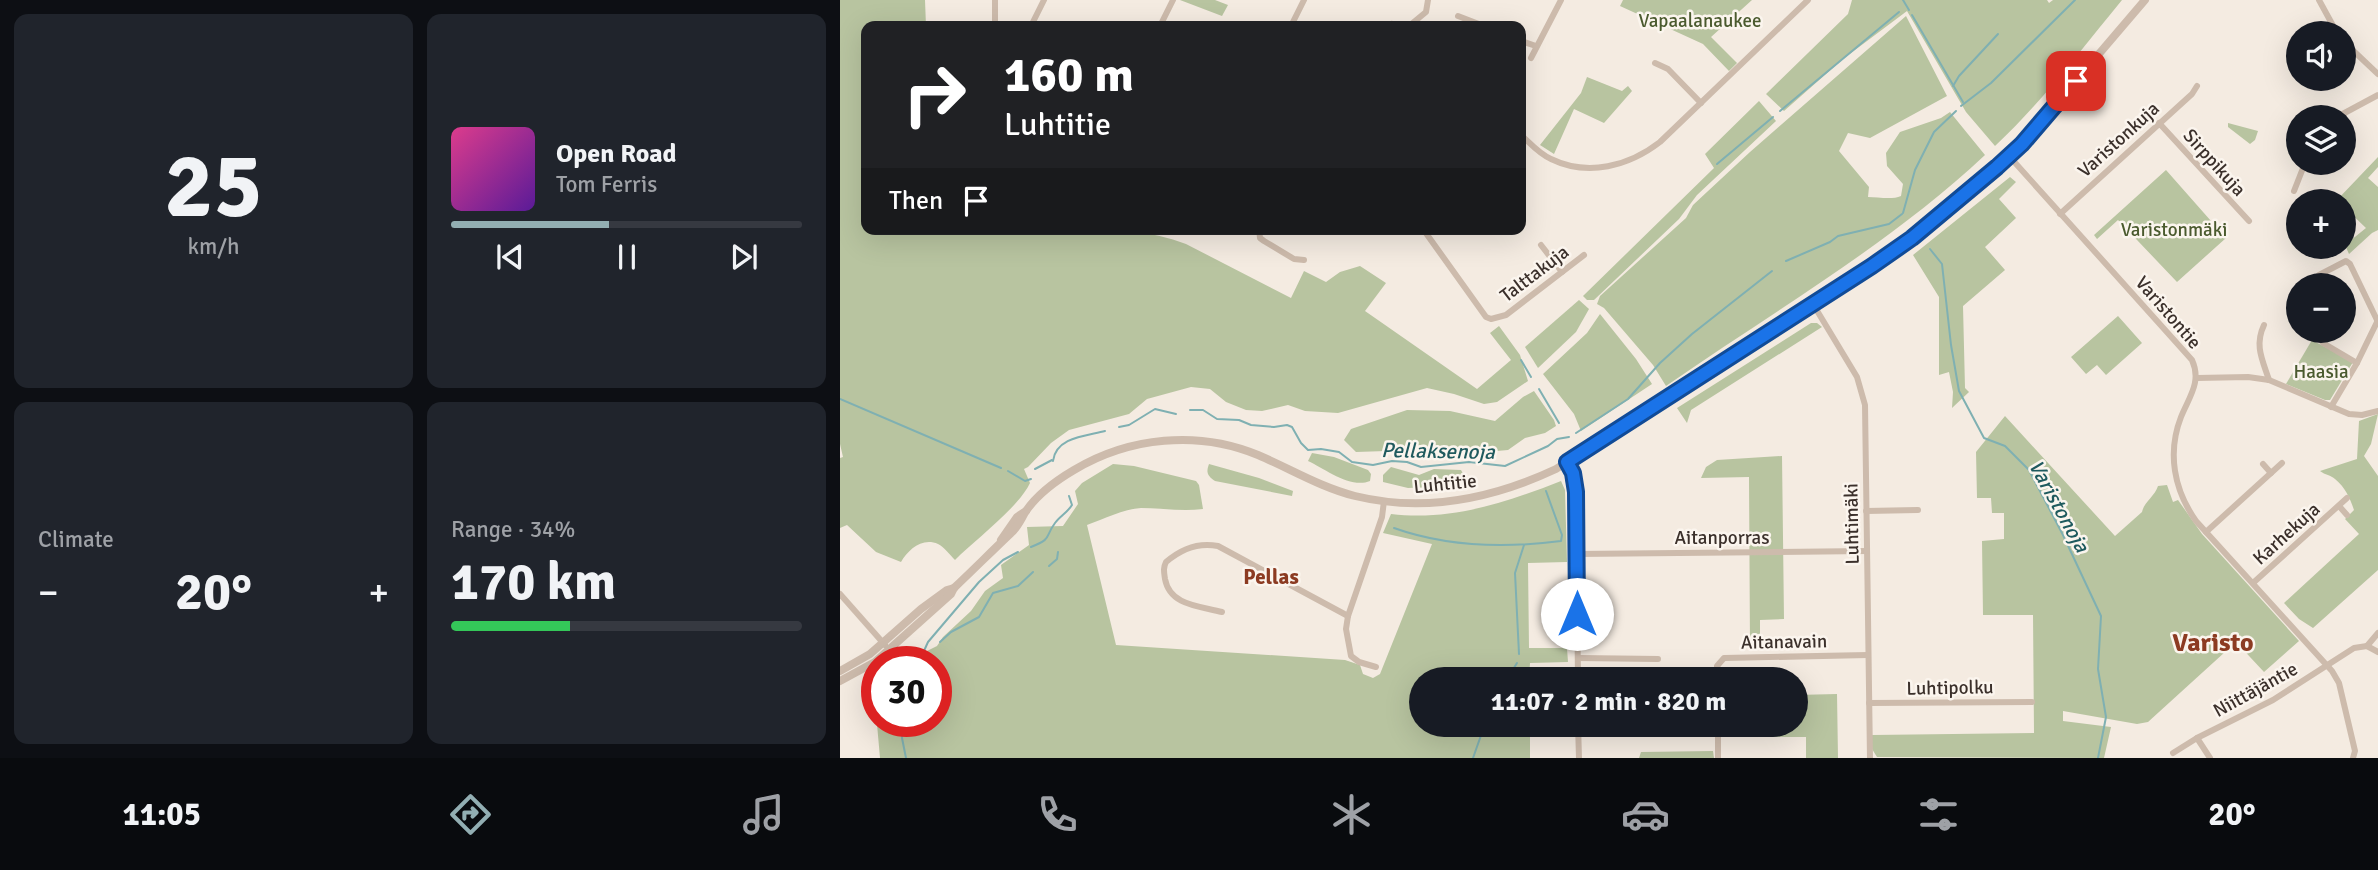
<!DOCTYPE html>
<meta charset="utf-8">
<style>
body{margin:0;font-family:Signika,sans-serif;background:#20242c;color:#f1f3f6;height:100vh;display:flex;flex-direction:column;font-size:26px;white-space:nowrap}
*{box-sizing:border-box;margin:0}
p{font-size:23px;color:#9ea1a6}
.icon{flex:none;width:38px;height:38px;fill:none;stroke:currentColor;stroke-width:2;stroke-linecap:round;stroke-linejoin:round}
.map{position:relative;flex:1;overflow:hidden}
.details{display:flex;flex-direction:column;gap:14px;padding:14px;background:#0d0f14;width:840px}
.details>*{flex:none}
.top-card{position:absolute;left:21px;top:21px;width:665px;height:214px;border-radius:14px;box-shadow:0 7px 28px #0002;background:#202124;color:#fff;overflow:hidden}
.controls{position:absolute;left:1446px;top:21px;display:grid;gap:14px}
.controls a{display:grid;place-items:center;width:70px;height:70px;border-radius:50%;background:#171b24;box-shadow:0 7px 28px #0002;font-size:35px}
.speed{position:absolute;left:21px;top:646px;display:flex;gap:14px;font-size:35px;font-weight:700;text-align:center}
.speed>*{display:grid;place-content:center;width:91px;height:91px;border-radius:50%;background:#171b24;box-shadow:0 7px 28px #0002;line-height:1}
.speed .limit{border:10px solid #d22;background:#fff;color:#111}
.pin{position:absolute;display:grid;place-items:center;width:60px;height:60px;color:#fff;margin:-30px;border-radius:14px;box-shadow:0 4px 10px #0006}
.me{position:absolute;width:77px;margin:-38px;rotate:0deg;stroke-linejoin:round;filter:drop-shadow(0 0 5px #0008)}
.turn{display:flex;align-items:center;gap:24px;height:147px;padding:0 28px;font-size:32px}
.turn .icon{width:91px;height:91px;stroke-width:2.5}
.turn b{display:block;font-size:49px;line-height:60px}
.then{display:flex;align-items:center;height:66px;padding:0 28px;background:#0003;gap:14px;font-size:26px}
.big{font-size:52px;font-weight:700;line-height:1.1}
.details .card{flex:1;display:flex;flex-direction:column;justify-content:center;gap:10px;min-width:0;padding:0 24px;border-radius:14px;background:#20242c}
.details .dial{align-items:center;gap:0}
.dial b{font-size:91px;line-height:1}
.song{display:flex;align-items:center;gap:21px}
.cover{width:84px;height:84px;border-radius:10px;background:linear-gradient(135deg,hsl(330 70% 55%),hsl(270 70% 35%))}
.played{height:7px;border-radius:4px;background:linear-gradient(90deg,#92aeb2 45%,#363941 45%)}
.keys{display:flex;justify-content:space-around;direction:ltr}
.heat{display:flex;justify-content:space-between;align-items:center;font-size:38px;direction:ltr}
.charge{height:10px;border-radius:5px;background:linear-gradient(90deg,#34c759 34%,#363941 0)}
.details .tiles{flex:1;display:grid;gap:14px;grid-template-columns:repeat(2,1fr)}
.trip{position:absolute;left:569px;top:667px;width:399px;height:70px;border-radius:35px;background:#171b24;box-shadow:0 7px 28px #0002;font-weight:700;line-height:70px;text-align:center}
.menu{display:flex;height:112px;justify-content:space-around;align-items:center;background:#090b0e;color:#9ea1a6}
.menu .icon{width:49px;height:49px}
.menu .current{color:#92aeb2}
.menu b{font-size:32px;color:#f1f3f6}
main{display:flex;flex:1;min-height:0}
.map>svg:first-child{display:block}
.green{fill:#b8c4a0}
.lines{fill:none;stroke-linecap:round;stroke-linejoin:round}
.stream{stroke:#7fb0b2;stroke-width:2}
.minor{stroke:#cdbbac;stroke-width:6}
.tertiary{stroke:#cdbbac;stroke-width:8}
.route-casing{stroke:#114b97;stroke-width:18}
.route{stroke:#1a73e8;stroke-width:12}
.labels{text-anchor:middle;stroke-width:5;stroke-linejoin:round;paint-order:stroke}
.park-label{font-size:19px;fill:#4a5a2e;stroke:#fbf5ee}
.street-label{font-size:19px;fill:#3b302b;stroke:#fbf5ee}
.water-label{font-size:21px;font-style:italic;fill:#1f5a5e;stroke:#fbf5ee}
.neighbourhood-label{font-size:21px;font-weight:bold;fill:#8c3b22;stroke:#fbf5ee}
.district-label{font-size:26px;font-weight:bold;fill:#8c3b22;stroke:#fbf5ee}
</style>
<main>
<section class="details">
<div class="tiles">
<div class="card dial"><b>25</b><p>km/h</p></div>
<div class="card">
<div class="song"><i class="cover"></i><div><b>Open Road</b><p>Tom Ferris</p></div></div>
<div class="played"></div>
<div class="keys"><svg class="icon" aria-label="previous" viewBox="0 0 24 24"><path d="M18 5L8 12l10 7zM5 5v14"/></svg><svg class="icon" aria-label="pause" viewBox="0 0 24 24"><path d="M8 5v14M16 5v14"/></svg><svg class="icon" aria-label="next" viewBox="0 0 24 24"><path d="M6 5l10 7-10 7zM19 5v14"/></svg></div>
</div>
<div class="card"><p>Climate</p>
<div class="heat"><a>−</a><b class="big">20°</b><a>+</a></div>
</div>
<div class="card"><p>Range · 34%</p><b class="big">170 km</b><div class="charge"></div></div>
</div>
</section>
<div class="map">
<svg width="1538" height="758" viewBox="0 0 1538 758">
<rect width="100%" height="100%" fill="#f4ebe1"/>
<g class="green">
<path d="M 0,0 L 85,0 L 86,26 L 26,26 L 26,229 L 183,229 L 191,231 L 191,229 C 243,229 297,225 346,244 L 451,298 L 464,271 L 486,282 L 500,272 L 520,266 L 546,283 L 525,311 L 637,389 L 671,360 L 650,333 L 659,326 L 680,355 L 688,381 L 657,402 L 644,404 L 614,394 L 587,388 L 498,413 L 465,411 L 448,405 L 422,411 L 406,410 L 386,402 L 370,389 L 351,387 L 307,399 L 289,414 L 229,430 L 211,443 L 188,467 L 184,469 L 190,483 C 179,507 135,540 115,560 C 110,555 104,547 98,544 C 82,537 68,550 61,562 L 36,552 L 7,525 L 0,528 L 0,458 L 3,457 L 0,444 Z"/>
<polygon points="340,0 375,0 388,5 382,16"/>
<polygon points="783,0 912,0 871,37 897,63 889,71 863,44 780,6"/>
<path d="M 1012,0 L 1207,0 L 1209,3 L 1213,0 L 1282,0 C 1241,50 1202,102 1155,146 L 1126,112 L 1067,11 L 1003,59 L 944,111 L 926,94 L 1008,14 Z"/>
<path d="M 1066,16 L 1107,96 L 1030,138 L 1008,133 L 999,151 L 1029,187 L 1028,197 C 1038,197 1052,200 1061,196 L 1063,184 L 1047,166 L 1046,153 L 1060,132 L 1101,118 L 1110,112 L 1145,155 C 1049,245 934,311 826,386 L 813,365 L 764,308 L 757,304 L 760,296 L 846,218 L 853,205 L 910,152 Z"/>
<polygon points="747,77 782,91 788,86 792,91 764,123 734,109 714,154 700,145 741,93"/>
<polygon points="919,101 936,121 857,195 839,219 754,300 747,300 743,296 874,168 865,154"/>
<polygon points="1388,123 1418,131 1415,140 1410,144 1388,127"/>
<polygon points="1538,157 1538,167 1528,178 1538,187 1538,230 1532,233 1509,254 1505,245 1526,228 1503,206 1503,201 1497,200"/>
<polygon points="1326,170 1386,238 1337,282 1278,220 1257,239 1254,235"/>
<polygon points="1170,177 1176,182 1159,199 1176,218 1145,247 1165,270 1123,306 1125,388 1129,392 1112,408 1113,392 1109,372 1099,375 1099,297 1073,255"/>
<polygon points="739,300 749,309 736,332 698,368 685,347"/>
<polygon points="760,314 796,359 812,384 741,431 734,414 703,374 747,333"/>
<polygon points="1278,316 1302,343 1266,375 1257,365 1246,374 1231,357"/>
<polygon points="971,323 977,323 982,327 851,410 847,423 837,408"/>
<polygon points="1472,340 1513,362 1490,400 1485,400 1446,384"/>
<polygon points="694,391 714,420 716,426 705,433 685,438 668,450 646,452 626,450 592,457 546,451 516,452 504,440 511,429 567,410 610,411 655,421 683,397"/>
<path d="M 1538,414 L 1531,444 L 1524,456 L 1538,476 L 1538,570 L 1473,628 L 1459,619 L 1444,603 L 1519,534 L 1505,519 L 1514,510 C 1510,498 1505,487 1495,479 C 1491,475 1485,475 1480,471 L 1517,459 L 1519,421 Z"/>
<path d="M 1165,416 L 1275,536 L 1302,512 C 1304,502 1315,496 1318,486 L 1327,485 L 1333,502 L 1338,500 L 1362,534 L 1459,641 L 1424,672 L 1396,642 L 1308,722 L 1297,724 L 1223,711 L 1223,721 L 1271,727 L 1264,758 L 1037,757 L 1032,749 L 1032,735 L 1194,733 L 1193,615 L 1143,615 L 1142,541 L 1164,539 L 1164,513 L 1152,513 L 1151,498 L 1137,498 L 1136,452 Z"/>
<path d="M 472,453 L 494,457 L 528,470 L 531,474 L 530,481 C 511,489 485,469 468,461 Z"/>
<polygon points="942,456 944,619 920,620 920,647 910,647 909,477 861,478 866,467 877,460"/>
<path d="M 273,464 L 294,466 L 356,481 L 359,485 L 363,509 C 342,512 322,508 301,508 C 283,509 264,519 247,525 L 276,645 L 505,660 L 520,665 L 523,674 L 533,678 L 540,674 L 592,544 L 543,533 L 551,514 C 611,521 665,503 721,481 L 725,490 L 727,562 L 688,563 L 689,648 L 727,648 L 728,662 L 690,663 L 689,679 L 581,679 L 581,724 L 690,725 L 690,758 L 40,758 L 37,724 L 32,702 L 37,703 L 37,721 L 96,721 L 96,662 L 73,661 L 79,655 L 97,646 L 103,637 L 131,611 L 145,591 L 163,578 L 161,565 L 189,545 L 187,527 L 223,526 L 238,504 L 235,491 L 242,483 Z"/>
<path d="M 369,464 L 419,478 L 453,491 L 452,496 L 375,481 C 367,476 366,472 369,464 Z"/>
<polygon points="551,467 579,475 594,469 621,470 625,477 618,486 568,488 543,482 543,475"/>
<polygon points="731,476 734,488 734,567 731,567 730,495 725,480"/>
<polygon points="997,694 998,758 966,758 966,737 912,737 911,725 956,724 956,695"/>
<polygon points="873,751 874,758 799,758 801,752"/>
</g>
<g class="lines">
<g class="stream">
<polyline points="1063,0 1069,10"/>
<polyline points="1072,15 1123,102"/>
<polyline points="1113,86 1119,76 1158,34"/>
<polyline points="1121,106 1151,83 1235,0"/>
<polyline points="940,111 1059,12"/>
<polyline points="877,164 933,117"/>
<polyline points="1063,213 1075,170 1094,132 1116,111"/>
<polyline points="1090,249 1102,264 1111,345 1119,391 1144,438 1165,446 1189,470 1223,535 1261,616 1258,669 1266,717 1258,758"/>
<polyline points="946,261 990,242 998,236 1049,224 1062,214"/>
<polyline points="681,360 691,377"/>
<polyline points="699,389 719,423"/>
<polyline points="0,399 161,468"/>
<polyline points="350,410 363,410 377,419 399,420 411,425 434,427 447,425 452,427 461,443 468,450 481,449 499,452 512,462 533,465 552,461 567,462 581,467 629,462 665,466 708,446 717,439 729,437"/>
<polyline points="279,427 289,425 315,409 336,414"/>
<polyline points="736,433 788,399 820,363 852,334 932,271"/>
<path d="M 213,461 C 216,437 246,436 265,431"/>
<polyline points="195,469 212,460"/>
<polyline points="168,471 185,481 191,479"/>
<path d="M 554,528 C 607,547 666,548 721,541 L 722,535 L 706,491"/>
<path d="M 191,547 C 213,538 204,538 215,523 C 220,516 227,513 232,505 L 229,496"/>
<polyline points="209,566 217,559 218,552"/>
<polyline points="100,642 111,632 139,617 153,593 178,586 193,572"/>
<polyline points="679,654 675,573 684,545"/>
<polyline points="79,662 88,642 139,582 163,560 178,552"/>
<polyline points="667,679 677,663"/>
<polyline points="63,721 62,738 66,758"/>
<polyline points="633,758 645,724"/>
</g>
<g class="minor">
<polyline points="1479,0 1497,33"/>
<polyline points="618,16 644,26"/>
<polyline points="552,24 555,26"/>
<polyline points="155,26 155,0"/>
<polyline points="191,26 204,0"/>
<polyline points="320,26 333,0"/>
<polyline points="451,26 464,0"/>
<polyline points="569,26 586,12 588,0"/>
<polyline points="681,41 696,46"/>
<polyline points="1503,41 1538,74"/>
<polyline points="691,58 721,0"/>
<polyline points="815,63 828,69 861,103"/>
<polyline points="1497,117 1538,95"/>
<polyline points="1319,123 1409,221"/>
<path d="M 681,135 C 690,143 699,154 711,159 C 748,177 789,166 820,142 L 968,0"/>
<path d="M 1169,156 L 1352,360 C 1362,382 1349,397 1341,417 C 1327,453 1334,490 1356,521 L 1492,671 L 1499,683 L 1515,751 L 1513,758"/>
<polyline points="1454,191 1465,163"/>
<polyline points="1220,214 1352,94 1357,86"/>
<polyline points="419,229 420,238 424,241 454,259 464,260"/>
<polyline points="583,229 646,317 651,319 666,315 744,255"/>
<polyline points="701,245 722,272"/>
<polyline points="1479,275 1506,261 1510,264 1537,320"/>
<polyline points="973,304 1017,377 1025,405 1030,758"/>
<path d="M 1424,325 C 1414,346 1423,361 1429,380"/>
<polyline points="1477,334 1483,343 1517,363"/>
<polyline points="1357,378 1408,377 1429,380 1509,414 1522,415 1538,411"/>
<polyline points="1491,407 1517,363 1538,320"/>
<polyline points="727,462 733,473 736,492 738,679"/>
<polyline points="1423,464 1431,473"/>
<polyline points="1499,506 1507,515"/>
<polyline points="1026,511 1078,510"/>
<polyline points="1366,532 1442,463"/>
<polyline points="737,554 1027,551"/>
<polyline points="1413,583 1507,498"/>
<polyline points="0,594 45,645"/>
<path d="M 382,612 C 360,606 330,606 325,579 C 324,572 323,568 326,562 C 341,549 358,542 378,546 L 508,616"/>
<polyline points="1527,646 1538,633"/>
<polyline points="738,658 818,659"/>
<polyline points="536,667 519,662 511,656 506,629 508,616 542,517 544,501"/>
<polyline points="877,679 877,666 884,658 1028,655"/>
<polyline points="1029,703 1192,702"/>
<polyline points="738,724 739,758"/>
<polyline points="878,724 878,758"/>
<polyline points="1357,738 1370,758"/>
<polyline points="1333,753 1357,738 1433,700 1514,648 1527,646 1538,652"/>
</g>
<g class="tertiary">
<polyline points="161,540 177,517 186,511"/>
<polyline points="0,671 30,654 81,609 107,590 114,588"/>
<path d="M 0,681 L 35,662 L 111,594 L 114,588 C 133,570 152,551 171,533 C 178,527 181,519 186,511 C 197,495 217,480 234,470 C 289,437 358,430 418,455 C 451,469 480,487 515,496 C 585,513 652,499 716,469 L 1071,238 L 1157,167 L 1182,144 L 1305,0"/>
</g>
</g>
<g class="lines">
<defs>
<polyline id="route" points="737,614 736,492 733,473 727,462 1032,266 1072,238 1157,167 1182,144 1236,81"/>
</defs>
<use href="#route" class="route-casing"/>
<use href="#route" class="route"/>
</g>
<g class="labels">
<g class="park-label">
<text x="860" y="27">Vapaalanaukee</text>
<text x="1334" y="236">Varistonmäki</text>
<text x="1481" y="378">Haasia</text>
</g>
<g class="street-label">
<text transform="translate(1278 139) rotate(-42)" y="7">Varistonkuja</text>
<text transform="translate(1375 162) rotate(48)" y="7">Sirppikuja</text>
<text transform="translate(694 273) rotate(-37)" y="7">Talttakuja</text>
<text transform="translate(1329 312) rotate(49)" y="7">Varistontie</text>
<text transform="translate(605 483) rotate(-6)" y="7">Luhtitie</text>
<text transform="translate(1011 524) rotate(-91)" y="7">Luhtimäki</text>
<text transform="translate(1446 533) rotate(-42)" y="7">Karhekuja</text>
<text x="882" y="544">Aitanporras</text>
<text transform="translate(944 641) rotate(-1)" y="7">Aitanavain</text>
<text transform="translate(1110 687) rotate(-1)" y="7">Luhtipolku</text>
<text transform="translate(1415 689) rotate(-29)" y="7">Niittäjäntie</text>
</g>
<g class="water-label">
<text transform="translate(598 451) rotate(1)" y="7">Pellaksenoja</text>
<text transform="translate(1219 506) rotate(61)" y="7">Varistonoja</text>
</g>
<g class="neighbourhood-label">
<text x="431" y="584">Pellas</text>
</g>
<g class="district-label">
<text x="1373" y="651">Varisto</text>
</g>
</g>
</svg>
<div class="controls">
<a><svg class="icon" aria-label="sound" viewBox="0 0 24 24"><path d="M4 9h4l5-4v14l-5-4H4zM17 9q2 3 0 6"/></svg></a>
<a><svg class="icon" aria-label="layers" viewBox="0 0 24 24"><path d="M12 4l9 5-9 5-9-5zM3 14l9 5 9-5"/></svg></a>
<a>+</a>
<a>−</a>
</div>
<div class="speed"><div class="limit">30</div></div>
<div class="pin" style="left:1236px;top:81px;background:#d93025"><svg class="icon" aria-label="arrive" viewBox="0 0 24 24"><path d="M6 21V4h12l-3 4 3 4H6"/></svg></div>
<svg class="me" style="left:737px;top:614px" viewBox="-20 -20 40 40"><circle r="19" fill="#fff"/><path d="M0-13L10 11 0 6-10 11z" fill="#1a73e8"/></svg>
<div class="trip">11:07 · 2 min · 820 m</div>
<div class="top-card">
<div class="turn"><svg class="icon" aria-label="right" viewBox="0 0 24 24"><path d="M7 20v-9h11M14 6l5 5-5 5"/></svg><div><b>160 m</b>Luhtitie</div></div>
<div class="then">Then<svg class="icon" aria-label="arrive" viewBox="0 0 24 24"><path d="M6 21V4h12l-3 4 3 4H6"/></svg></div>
</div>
</div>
</main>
<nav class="menu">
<b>11:05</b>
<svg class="icon current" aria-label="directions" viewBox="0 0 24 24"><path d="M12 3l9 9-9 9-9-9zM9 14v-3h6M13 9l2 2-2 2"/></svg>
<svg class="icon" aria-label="music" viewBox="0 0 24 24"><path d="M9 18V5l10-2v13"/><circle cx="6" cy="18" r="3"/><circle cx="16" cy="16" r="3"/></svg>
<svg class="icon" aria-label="phone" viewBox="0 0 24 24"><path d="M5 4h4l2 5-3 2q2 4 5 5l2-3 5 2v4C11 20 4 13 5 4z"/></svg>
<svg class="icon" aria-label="climate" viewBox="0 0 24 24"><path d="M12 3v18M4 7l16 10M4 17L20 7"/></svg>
<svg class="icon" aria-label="car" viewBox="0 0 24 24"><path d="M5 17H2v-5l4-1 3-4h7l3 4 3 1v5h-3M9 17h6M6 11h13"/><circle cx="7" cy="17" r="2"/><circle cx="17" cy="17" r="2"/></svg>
<svg class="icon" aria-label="filters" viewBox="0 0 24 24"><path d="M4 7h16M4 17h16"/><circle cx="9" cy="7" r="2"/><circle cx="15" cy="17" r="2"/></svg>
<b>20°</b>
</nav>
